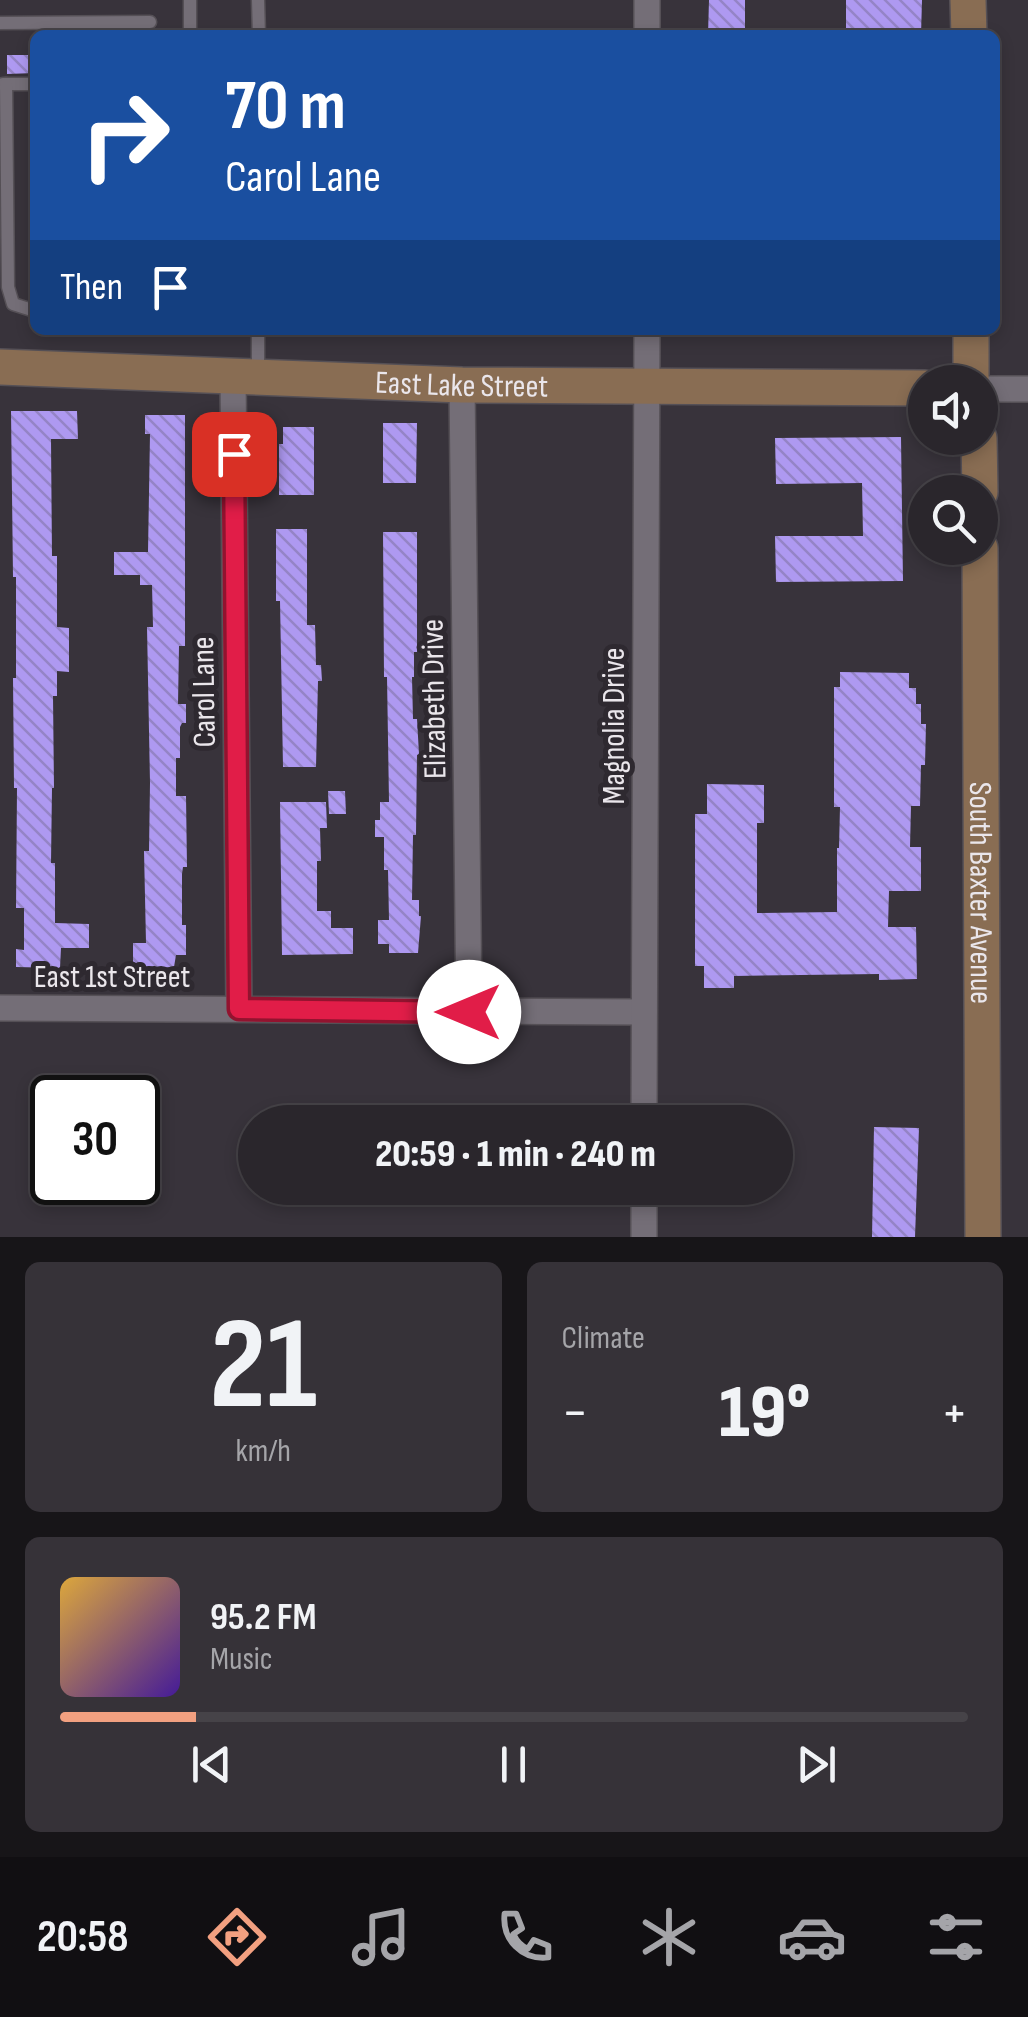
<!DOCTYPE html>
<meta charset="utf-8">
<style>
body{margin:0;font-family:"Sofia Sans Condensed",sans-serif;background:#363238;color:#f1f3f6;height:100vh;display:flex;flex-direction:column;font-size:38px;white-space:nowrap}
*{box-sizing:border-box;margin:0}
p{font-size:32px;color:#a5a5a9}
.icon{flex:none;width:55px;height:55px;fill:none;stroke:currentColor;stroke-width:2;stroke-linecap:round;stroke-linejoin:round}
.map{position:relative;height:1237px;overflow:hidden}
.drawer{display:flex;flex-direction:column;gap:25px;padding:25px;background:#171518;flex:1}
.drawer>*{flex:none}
.banner{position:absolute;left:30px;top:30px;width:970px;height:305px;border-radius:15px;box-shadow:0 5px 15px #0003,0 0 0 2px #464348;background:#1a4fa0;color:#fff;overflow:hidden}
.controls{position:absolute;left:908px;top:365px;display:grid;gap:20px}
.controls a{display:grid;place-items:center;width:90px;height:90px;border-radius:50%;background:#2a262c;box-shadow:0 5px 15px #0003,0 0 0 2px #464348;font-size:50px}
.speed{position:absolute;left:30px;top:1075px;display:flex;gap:20px;font-size:50px;font-weight:700;text-align:center}
.speed>*{display:grid;place-content:center;width:130px;height:130px;border-radius:50%;background:#2a262c;box-shadow:0 5px 15px #0003,0 0 0 2px #464348;line-height:1}
.speed .limit{border:5px solid #111;border-radius:15px;background:#fff;color:#111}
.pin{position:absolute;display:grid;place-items:center;width:85px;height:85px;color:#fff;margin:-42px;border-radius:20px;box-shadow:0 5px 15px #0006}
.me{position:absolute;width:110px;margin:-55px;rotate:270deg;stroke-linejoin:round;filter:drop-shadow(0 0 8px #0008)}
.turn{display:flex;align-items:center;gap:35px;height:210px;padding:0 30px;font-size:45px}
.turn .icon{width:130px;height:130px;stroke-width:2.5}
.turn b{display:block;font-size:70px;line-height:85px}
.then{display:flex;align-items:center;height:95px;padding:0 30px;background:#0003;gap:20px;font-size:38px}
.big{font-size:75px;font-weight:800;line-height:1.1}
.drawer .card{flex:1;display:flex;flex-direction:column;justify-content:center;gap:15px;min-width:0;padding:0 35px;border-radius:15px;background:#363238}
.drawer .dial{align-items:center;gap:0}
.dial b{font-size:130px;line-height:1}
.song{display:flex;align-items:center;gap:30px}
.cover{width:120px;height:120px;border-radius:15px;background:linear-gradient(135deg,hsl(40 70% 55%),hsl(260 70% 35%))}
.played{height:10px;border-radius:5px;background:linear-gradient(90deg,#f2a080 15%,#464348 15%)}
.keys{display:flex;justify-content:space-around;direction:ltr}
.heat{display:flex;justify-content:space-between;align-items:center;font-size:55px;direction:ltr}
.drawer .tiles{flex:1;display:grid;gap:25px;grid-template-columns:1fr 1fr}
.card:last-child{grid-column:span 2}
.trip{position:absolute;left:238px;top:1105px;width:555px;height:100px;border-radius:50px;background:#2a262c;box-shadow:0 5px 15px #0003,0 0 0 2px #464348;font-weight:800;line-height:100px;text-align:center}
.menu{display:flex;height:160px;justify-content:space-around;align-items:center;background:#110f12;color:#a5a5a9}
.menu .icon{width:70px;height:70px}
.menu .on{color:#f2a080}
.menu b{font-size:45px;color:#f1f3f6}
.map>svg:first-child{display:block}
.building{fill:url(#building-back-hatch)}
.lines{fill:none;stroke-linecap:round;stroke-linejoin:round}
.lane-casing{stroke:#555056;stroke-width:15}
.street-casing{stroke:#555056;stroke-width:28}
.secondary-casing{stroke:#555056;stroke-width:38}
.lane{stroke:#746e77;stroke-width:12}
.street{stroke:#746e77;stroke-width:25}
.secondary{stroke:#896d53;stroke-width:35}
.route-casing{stroke:#92132f;stroke-width:25}
.route{stroke:#e11d48;stroke-width:18}
.labels{text-anchor:middle;stroke-width:10;stroke-linejoin:round;paint-order:stroke}
.street-label{font-size:32px;fill:#eae6eb;stroke:#2e2930}
</style>
<div class="map">
<svg width="1028" height="1237" viewBox="0 0 1028 1237">
<defs>
<pattern id="building-back-hatch" width="6" height="6" patternUnits="userSpaceOnUse" patternTransform="scale(2.5)"><rect width="6" height="6" fill="#ae99f1"/><path d="M-1 5l2 2M0 0l6 6M5-1l2 2" fill="none" stroke="#9484c6"/></pattern>
</defs>
<rect width="100%" height="100%" fill="#38333b"/>
<g class="building">
<polygon points="709,0 745,0 745,35 708,35"/>
<polygon points="846,0 922,0 921,35 846,35"/>
<polygon points="7,55 35,55 35,73 7,74"/>
<polygon points="11,411 77,411 78,439 51,439 52,556 57,556 57,627 69,628 69,672 57,671 57,696 53,696 54,788 52,788 51,863 55,863 55,923 89,924 89,948 61,948 60,968 16,967 16,949 24,950 24,908 16,908 17,788 14,788 13,678 16,678 16,577 13,577"/>
<polygon points="145,415 185,415 185,646 179,646 178,704 186,704 186,723 182,723 180,727 180,758 176,758 176,796 186,796 187,867 183,867 182,874 182,925 186,925 186,955 176,955 174,967 133,968 133,943 146,943 144,851 149,851 150,783 147,627 153,627 152,585 140,585 140,575 114,575 114,552 148,552 150,434 145,434"/>
<polygon points="383,423 417,423 416,483 383,483"/>
<polygon points="283,427 314,427 314,495 279,495 279,444 283,444"/>
<polygon points="901,437 903,581 776,582 775,536 863,536 862,483 776,484 775,438"/>
<polygon points="276,529 307,529 307,625 315,625 316,665 321,665 322,681 318,681 316,767 283,767 280,601 276,601"/>
<polygon points="383,532 417,532 417,652 414,652 414,677 412,677 413,719 417,719 419,754 417,755 416,835 413,835 412,900 419,900 419,916 421,916 418,953 389,953 389,944 378,944 378,920 389,920 388,870 384,870 384,837 375,837 375,820 380,820 380,802 389,802 387,677 384,677"/>
<polygon points="840,672 909,673 909,688 916,688 916,704 921,704 921,724 926,724 925,765 921,765 920,806 911,806 910,847 921,847 921,891 889,891 888,927 916,927 917,979 879,980 879,974 734,976 734,988 704,988 704,966 695,966 695,814 707,814 707,784 764,785 764,823 757,823 757,913 837,912 837,848 839,848 840,807 834,807 834,687 840,687"/>
<polygon points="328,791 345,791 346,814 329,814"/>
<polygon points="280,802 326,802 327,828 320,828 321,861 317,861 317,911 331,911 331,928 353,928 353,954 282,955"/>
<polygon points="874,1127 919,1128 915,1237 872,1237"/>
</g>
<g class="lines">
<defs>
<g id="lane">
<polyline points="190,0 190,35"/>
<polyline points="258,0 259,35"/>
<polyline points="0,23 150,22"/>
<polyline points="3,84 35,84"/>
<polyline points="6,84 8,287 13,304 35,311"/>
<polyline points="258,374 258,330"/>
</g>
<g id="street">
<polyline points="647,35 647,0"/>
<polyline points="233,375 239,1009"/>
<polyline points="462,385 469,1012"/>
<polyline points="980,389 1028,389"/>
<polyline points="0,1008 644,1012"/>
<polyline points="644,1122 647,330"/>
<polyline points="644,1237 644,1188"/>
</g>
<g id="secondary">
<polyline points="968,0 969,35"/>
<polyline points="971,330 971,382"/>
<path id="s1" d="M 0,367 L 462,385 L 925,388"/>
<polyline points="979,438 980,492"/>
<path id="s2" d="M 980,548 L 983,1237"/>
</g>
</defs>
<use href="#lane" class="lane-casing"/>
<use href="#street" class="street-casing"/>
<use href="#secondary" class="secondary-casing"/>
<use href="#lane" class="lane"/>
<use href="#street" class="street"/>
<use href="#secondary" class="secondary"/>
</g>
<g class="lines">
<defs>
<polyline id="route" points="234,454 239,1009 469,1012"/>
</defs>
<use href="#route" class="route-casing"/>
<use href="#route" class="route"/>
</g>
<g class="labels">
<g class="street-label">
<text dy="11" stroke="none"><textPath href="#s1" startOffset="462">East Lake Street</textPath></text>
<text transform="translate(203 692) rotate(-91)" y="11">Carol Lane</text>
<text transform="translate(433 699) rotate(-91)" y="11">Elizabeth Drive</text>
<text transform="translate(613 726) rotate(-90)" y="11">Magnolia Drive</text>
<text dy="11" stroke="none"><textPath href="#s2" startOffset="345">South Baxter Avenue</textPath></text>
<text x="112" y="987">East 1st Street</text>
</g>
</g>
</svg>
<div class="controls">
<a><svg class="icon" aria-label="sound" viewBox="0 0 24 24"><path d="M4 9h4l5-4v14l-5-4H4zM17 9q2 3 0 6"/></svg></a>
<a><svg class="icon" aria-label="search" viewBox="0 0 24 24"><circle cx="10" cy="10" r="6"/><path d="M15 15l6 6"/></svg></a>
</div>
<div class="speed"><div class="limit">30</div></div>
<div class="pin" style="left:234px;top:454px;background:#d93025"><svg class="icon" aria-label="arrive" viewBox="0 0 24 24"><path d="M6 21V4h12l-3 4 3 4H6"/></svg></div>
<svg class="me" style="left:469px;top:1012px" viewBox="-20 -20 40 40"><circle r="19" fill="#fff"/><path d="M0-13L10 11 0 6-10 11z" fill="#e11d48"/></svg>
<div class="trip">20:59 · 1 min · 240 m</div>
<div class="banner">
<div class="turn"><svg class="icon" aria-label="right" viewBox="0 0 24 24"><path d="M7 20v-9h11M14 6l5 5-5 5"/></svg><div><b>70 m</b>Carol Lane</div></div>
<div class="then">Then<svg class="icon" aria-label="arrive" viewBox="0 0 24 24"><path d="M6 21V4h12l-3 4 3 4H6"/></svg></div>
</div>
</div>
<section class="drawer">
<div class="tiles">
<div class="card dial"><b>21</b><p>km/h</p></div>
<div class="card"><p>Climate</p>
<div class="heat"><a>−</a><b class="big">19°</b><a>+</a></div>
</div>
<div class="card">
<div class="song"><i class="cover"></i><div><b>95.2 FM</b><p>Music</p></div></div>
<div class="played"></div>
<div class="keys"><svg class="icon" aria-label="previous" viewBox="0 0 24 24"><path d="M18 5L8 12l10 7zM5 5v14"/></svg><svg class="icon" aria-label="pause" viewBox="0 0 24 24"><path d="M8 5v14M16 5v14"/></svg><svg class="icon" aria-label="next" viewBox="0 0 24 24"><path d="M6 5l10 7-10 7zM19 5v14"/></svg></div>
</div>
</div>
</section>
<nav class="menu">
<b>20:58</b>
<svg class="icon on" aria-label="directions" viewBox="0 0 24 24"><path d="M12 3l9 9-9 9-9-9zM9 14v-3h6M13 9l2 2-2 2"/></svg>
<svg class="icon" aria-label="music" viewBox="0 0 24 24"><path d="M9 18V5l10-2v13"/><circle cx="6" cy="18" r="3"/><circle cx="16" cy="16" r="3"/></svg>
<svg class="icon" aria-label="phone" viewBox="0 0 24 24"><path d="M5 4h4l2 5-3 2q2 4 5 5l2-3 5 2v4C11 20 4 13 5 4z"/></svg>
<svg class="icon" aria-label="climate" viewBox="0 0 24 24"><path d="M12 3v18M4 7l16 10M4 17L20 7"/></svg>
<svg class="icon" aria-label="car" viewBox="0 0 24 24"><path d="M5 17H2v-5l4-1 3-4h7l3 4 3 1v5h-3M9 17h6M6 11h13"/><circle cx="7" cy="17" r="2"/><circle cx="17" cy="17" r="2"/></svg>
<svg class="icon" aria-label="filters" viewBox="0 0 24 24"><path d="M4 7h16M4 17h16"/><circle cx="9" cy="7" r="2"/><circle cx="15" cy="17" r="2"/></svg>
</nav>
